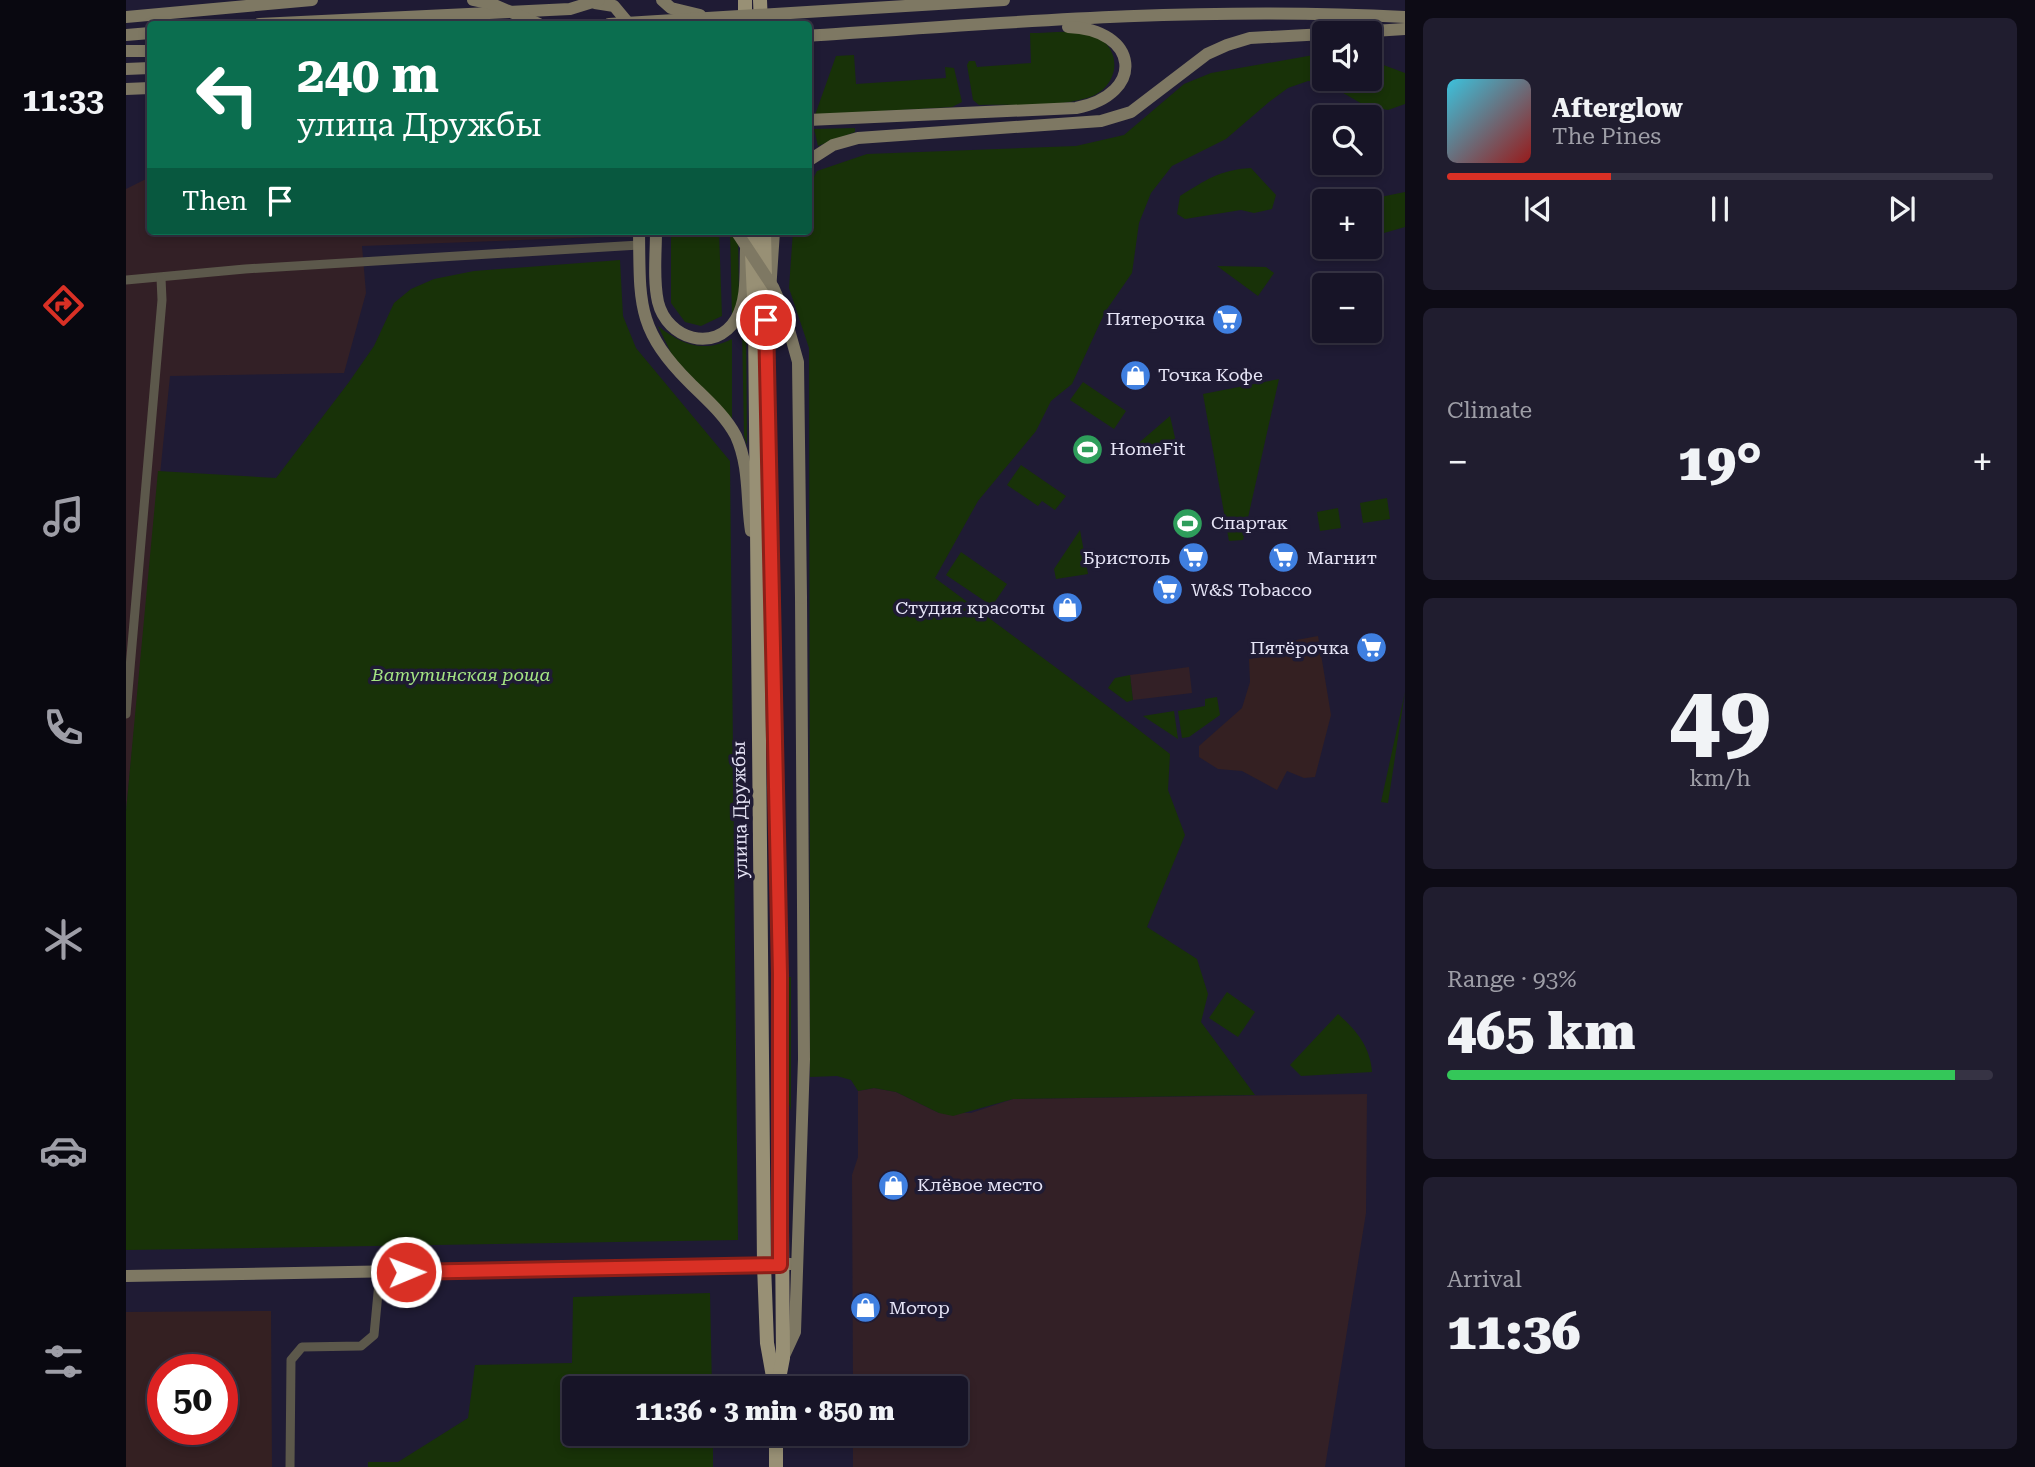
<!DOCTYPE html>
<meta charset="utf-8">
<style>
body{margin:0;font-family:"Roboto Serif",serif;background:#201d2f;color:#f1f3f6;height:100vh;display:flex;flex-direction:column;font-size:26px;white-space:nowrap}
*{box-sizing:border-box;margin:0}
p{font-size:23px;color:#9e9ea7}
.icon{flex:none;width:38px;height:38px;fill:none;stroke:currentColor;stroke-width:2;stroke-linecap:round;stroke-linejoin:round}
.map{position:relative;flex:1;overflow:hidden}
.drawer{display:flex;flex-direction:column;gap:18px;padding:18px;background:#0d0b15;width:630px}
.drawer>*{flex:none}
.hud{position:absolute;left:21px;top:21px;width:665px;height:214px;border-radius:7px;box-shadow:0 4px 10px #0003,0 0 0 2px #363344;background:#0b6e4f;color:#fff;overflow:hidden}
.fabs{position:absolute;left:1186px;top:21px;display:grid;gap:14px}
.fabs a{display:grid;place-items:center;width:70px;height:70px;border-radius:7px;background:#171427;box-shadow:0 4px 10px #0003,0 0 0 2px #363344;font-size:35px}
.speed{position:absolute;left:21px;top:1354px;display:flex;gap:14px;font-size:35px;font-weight:700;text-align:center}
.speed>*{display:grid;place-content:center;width:91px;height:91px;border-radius:50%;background:#171427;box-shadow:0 4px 10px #0003,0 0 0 2px #363344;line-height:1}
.speed .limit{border:10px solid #d22;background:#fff;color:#111}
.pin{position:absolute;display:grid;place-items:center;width:60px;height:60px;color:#fff;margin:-30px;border:4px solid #fff;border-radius:50%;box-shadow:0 2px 7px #0007}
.me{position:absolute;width:77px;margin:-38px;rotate:89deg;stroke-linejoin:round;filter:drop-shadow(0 0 5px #0008)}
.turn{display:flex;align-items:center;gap:24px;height:147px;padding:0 35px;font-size:32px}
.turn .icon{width:91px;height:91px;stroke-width:2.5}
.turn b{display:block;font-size:49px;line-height:60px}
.then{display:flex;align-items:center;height:66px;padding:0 35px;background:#0003;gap:14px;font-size:26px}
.big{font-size:52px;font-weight:800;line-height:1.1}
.drawer .widget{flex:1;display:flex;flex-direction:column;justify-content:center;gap:10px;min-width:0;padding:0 24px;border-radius:10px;background:#201d2f}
.drawer .dial{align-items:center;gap:0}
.dial b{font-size:91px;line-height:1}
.song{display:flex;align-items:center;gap:21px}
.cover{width:84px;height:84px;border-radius:10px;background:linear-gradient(135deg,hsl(190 70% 55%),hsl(0 70% 35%))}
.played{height:7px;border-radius:4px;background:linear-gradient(90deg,#d93025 30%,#363344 30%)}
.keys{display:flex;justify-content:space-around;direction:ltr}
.heat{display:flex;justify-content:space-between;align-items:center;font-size:38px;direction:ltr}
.charge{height:10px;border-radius:5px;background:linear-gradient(90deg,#34c759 93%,#363344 0)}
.trip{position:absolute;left:436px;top:1376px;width:406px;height:70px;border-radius:7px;background:#171427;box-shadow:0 4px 10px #0003,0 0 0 2px #363344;font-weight:800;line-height:70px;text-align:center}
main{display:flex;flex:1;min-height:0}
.tab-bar{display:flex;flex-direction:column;width:126px;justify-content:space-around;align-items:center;background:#090810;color:#9e9ea7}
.tab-bar .icon{width:49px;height:49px}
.tab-bar .on{color:#d93025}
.tab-bar b{font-size:32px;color:#f1f3f6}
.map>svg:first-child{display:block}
.industrial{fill:#332026}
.education{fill:#342022;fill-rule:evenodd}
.green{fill:#183208}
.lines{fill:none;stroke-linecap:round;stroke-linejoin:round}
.street{stroke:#5c584b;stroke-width:9}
.secondary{stroke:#7e7863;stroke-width:12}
.primary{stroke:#989075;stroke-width:14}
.secondary-bridge{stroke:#7e7863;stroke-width:12}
.route-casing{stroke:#8d1f18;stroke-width:18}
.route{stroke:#d93025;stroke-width:12}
.labels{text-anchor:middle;stroke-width:7;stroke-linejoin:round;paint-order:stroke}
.poi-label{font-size:18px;fill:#e6e4f6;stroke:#1f1b34;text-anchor:start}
.park-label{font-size:18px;font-style:italic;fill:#a4e583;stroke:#1f1b34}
.street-label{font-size:18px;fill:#e6e4f6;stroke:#1f1b34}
</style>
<main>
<nav class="tab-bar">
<b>11:33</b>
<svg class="icon on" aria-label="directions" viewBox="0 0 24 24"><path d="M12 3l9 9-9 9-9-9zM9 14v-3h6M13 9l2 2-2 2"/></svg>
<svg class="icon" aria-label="music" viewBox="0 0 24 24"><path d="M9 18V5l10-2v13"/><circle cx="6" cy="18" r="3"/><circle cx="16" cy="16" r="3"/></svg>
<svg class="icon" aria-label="phone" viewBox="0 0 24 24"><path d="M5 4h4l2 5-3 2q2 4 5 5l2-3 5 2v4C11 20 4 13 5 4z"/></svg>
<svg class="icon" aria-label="climate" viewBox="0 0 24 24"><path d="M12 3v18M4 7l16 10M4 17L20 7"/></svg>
<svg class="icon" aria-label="car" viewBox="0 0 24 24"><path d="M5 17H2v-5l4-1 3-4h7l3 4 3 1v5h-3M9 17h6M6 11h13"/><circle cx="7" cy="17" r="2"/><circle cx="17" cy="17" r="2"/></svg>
<svg class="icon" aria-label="filters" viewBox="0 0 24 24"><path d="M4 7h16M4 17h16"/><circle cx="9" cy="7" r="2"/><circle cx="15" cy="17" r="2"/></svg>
</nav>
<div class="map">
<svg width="1279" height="1467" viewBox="0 0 1279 1467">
<rect width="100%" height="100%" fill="#1f1b34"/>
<g class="industrial">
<polygon points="24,177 24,231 474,231 474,237 236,246 240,293 218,373 44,376 0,811 0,189"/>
<polygon points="1063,667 1066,693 1007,700 1004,675"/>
<polygon points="748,1088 770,1092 813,1113 845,1113 887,1099 1241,1094 1240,1213 1199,1467 727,1467 727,1433 830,1433 830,1388 727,1388 726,1175 732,1157 732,1091"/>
</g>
<g class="education">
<polygon points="1192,636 1205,715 1189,777 1178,778 1161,771 1151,790 1116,771 1092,769 1073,757 1073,746 1116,708 1124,682 1123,659 1150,655 1149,644"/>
<path d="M 145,1311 L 146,1467 L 0,1467 L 0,1312 ZM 37,1370 L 96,1370 L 96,1430 L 37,1430 Z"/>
</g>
<g class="green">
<path d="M 904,33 C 921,33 941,30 958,33 C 998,39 998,87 961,98 C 927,108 888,104 853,105 L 847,100 L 841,65 L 843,61 L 849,61 L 851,67 L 905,63 Z"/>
<path d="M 1199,53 L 1199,79 L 1244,79 L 1244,60 L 1279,73 L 1279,104 L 1262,110 L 1238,105 L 1200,83 L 1182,81 L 1162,88 L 1143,102 L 1100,139 L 1046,166 L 1025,193 L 1013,223 L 1006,273 L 979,312 L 946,384 L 925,401 L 910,431 L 852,501 L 809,578 C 888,637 967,694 1044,754 L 1042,790 L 1059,835 L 1021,927 L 1071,959 L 1082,994 L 1075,1022 L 1129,1095 L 887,1099 L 827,1116 L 813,1113 L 770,1092 L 748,1088 L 732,1091 L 725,1080 L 711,1076 L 684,1077 L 683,348 L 663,288 L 667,231 L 682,231 L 683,187 L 691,171 L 741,154 L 950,146 L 998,135 L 1058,84 L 1085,73 Z"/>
<polygon points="728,55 730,84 820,78 819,67 828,68 836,102 826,107 689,115 710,56"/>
<polygon points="729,128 729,132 692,146 688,129"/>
<path d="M 1125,168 L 1150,195 L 1146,209 L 1128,213 L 1115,210 L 1059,219 L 1051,214 L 1054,196 C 1080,180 1093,170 1125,168 Z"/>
<polygon points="1222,192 1235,201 1279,192 1279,227 1244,237 1244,201 1204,201 1206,195"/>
<polygon points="545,231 593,231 596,316 575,326 559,322 545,303"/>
<polygon points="604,231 612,231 613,300 606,316"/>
<polygon points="494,260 497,316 510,348 604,461 612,1240 0,1250 0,811 32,471 150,478 223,382 248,346 268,303 285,289 308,279 348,271"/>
<polygon points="1091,266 1140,267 1148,273 1132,296"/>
<polygon points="620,322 621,445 618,436 616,328"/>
<path d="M 532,326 C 556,345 577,353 606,339 L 606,419 L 547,357 Z"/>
<polygon points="1153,379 1117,540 1103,541 1077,394"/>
<polygon points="957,382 1000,411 988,429 944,400"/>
<polygon points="1044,416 1050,442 1008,448 1008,447"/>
<polygon points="895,465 940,496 929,510 916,501 912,506 881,485"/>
<polygon points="1261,498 1264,519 1237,523 1234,503"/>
<polygon points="1212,508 1215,528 1194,531 1191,512"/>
<polygon points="954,530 962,574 930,579 928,569"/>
<polygon points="835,552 881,584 866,606 820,575"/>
<polygon points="1004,675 1007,700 1001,702 982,688 989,678"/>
<polygon points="1279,692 1262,803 1255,802"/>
<polygon points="1091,697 1094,715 1063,737 1056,738 1052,711 1079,706 1079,699"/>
<polygon points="1048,711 1052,739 1017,716"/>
<polygon points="660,977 665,977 665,1111 659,1087"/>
<polygon points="1101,992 1129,1012 1112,1037 1083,1018"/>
<path d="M 1212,1014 C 1230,1030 1244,1046 1246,1072 L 1175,1076 L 1164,1065 Z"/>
<polygon points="584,1293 586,1388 448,1388 448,1433 587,1433 587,1467 242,1467 242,1462 272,1462 342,1418 349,1365 446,1363 447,1297"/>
</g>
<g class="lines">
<g class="street">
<polyline points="0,280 119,269 513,245"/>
<polyline points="0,714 36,300 35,278"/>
<polyline points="164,1467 165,1360 176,1347 235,1346 248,1335 254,1272"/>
</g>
<g class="secondary">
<polyline points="536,0 545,8 574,15"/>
<polyline points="469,3 488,6 503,24"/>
<polyline points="0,17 186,0"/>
<polyline points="133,24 444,9 473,0"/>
<polyline points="1216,33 1279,29"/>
<polyline points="0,35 24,33"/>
<path d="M 682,36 C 881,22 1080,6 1279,17"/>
<polyline points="0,51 24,51"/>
<polyline points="0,69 24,68"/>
<polyline points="0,89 24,88"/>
<path d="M 682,120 L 950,108 C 1021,94 1013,29 942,27"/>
<polyline points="682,161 707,145 732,138 975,121 1005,112 1081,54 1101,45 1124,38 1199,34"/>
<path d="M 513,231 C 514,303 510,329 564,383 C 580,399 599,415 610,436 C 624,467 620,499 625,531"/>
<path d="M 530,231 C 530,254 527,280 532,302 C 541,339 589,354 610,319 C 622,299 619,271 620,249"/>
<polyline points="644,292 648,231"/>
<polyline points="0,1276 665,1264"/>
<polyline points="657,1358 669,1332 678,1059 675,598"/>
</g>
<g class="primary">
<polyline points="619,0 619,24"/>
<polyline points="634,0 635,24"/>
<polyline points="625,231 629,320 638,1265 641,1343 649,1388"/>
<polyline points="638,231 654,974 657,1358 652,1384"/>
<polyline points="650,1433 650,1467"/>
</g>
<g class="secondary-bridge">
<polyline points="347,0 366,4 413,24"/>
<polyline points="483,24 878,0"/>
<polyline points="610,231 647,287 658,312 672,362 675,598"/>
</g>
</g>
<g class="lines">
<defs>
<polyline id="route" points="280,1272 654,1265 654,974 640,320"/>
</defs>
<use href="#route" class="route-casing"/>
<use href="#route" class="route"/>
</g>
<defs>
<symbol id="supermarket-disc" viewBox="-11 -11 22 22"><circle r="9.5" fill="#3f7fe0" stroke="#1f1b34"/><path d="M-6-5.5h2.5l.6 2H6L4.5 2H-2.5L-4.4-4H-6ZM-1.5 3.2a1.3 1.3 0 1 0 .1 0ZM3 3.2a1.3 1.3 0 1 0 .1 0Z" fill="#fff"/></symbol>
<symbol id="shop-disc" viewBox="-11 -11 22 22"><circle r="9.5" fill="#3f7fe0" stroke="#1f1b34"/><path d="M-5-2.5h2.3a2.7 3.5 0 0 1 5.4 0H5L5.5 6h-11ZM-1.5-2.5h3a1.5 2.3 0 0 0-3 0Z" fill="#fff"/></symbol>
<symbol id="stadium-disc" viewBox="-11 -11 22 22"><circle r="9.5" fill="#2e9e5b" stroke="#1f1b34"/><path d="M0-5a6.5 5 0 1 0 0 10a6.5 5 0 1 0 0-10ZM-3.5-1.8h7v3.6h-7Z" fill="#fff"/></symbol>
</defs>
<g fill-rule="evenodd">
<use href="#supermarket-disc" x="1084" y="302" width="35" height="35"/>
<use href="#shop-disc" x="992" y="358" width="35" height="35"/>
<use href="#stadium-disc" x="944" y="432" width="35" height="35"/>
<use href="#stadium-disc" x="1044" y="506" width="35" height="35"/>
<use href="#supermarket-disc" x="1050" y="540" width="35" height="35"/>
<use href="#supermarket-disc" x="1140" y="540" width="35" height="35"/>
<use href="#supermarket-disc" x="1024" y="572" width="35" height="35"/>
<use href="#shop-disc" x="924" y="590" width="35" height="35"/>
<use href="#supermarket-disc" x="1228" y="630" width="35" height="35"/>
<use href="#shop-disc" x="750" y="1168" width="35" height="35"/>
<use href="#shop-disc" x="722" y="1290" width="35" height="35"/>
</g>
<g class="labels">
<g class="poi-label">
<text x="1079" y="325" text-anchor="end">Пятерочка</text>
<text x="1032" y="381">Точка Кофе</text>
<text x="984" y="455">HomeFit</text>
<text x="1085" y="529">Спартак</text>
<text x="1044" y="564" text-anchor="end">Бристоль</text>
<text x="1181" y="564">Магнит</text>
<text x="1065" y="596">W&amp;S Tobacco</text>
<text x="919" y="614" text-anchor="end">Студия красоты</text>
<text x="1223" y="654" text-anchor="end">Пятёрочка</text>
<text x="791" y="1191">Клёвое место</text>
<text x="763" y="1314">Мотор</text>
</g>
<g class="park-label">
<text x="335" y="681">Ватутинская роща</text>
</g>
<g class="street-label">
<text transform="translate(614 810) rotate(-91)" y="6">улица Дружбы</text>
</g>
</g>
</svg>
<div class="fabs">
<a><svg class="icon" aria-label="sound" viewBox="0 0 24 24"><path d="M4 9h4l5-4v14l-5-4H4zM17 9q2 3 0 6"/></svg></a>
<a><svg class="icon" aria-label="search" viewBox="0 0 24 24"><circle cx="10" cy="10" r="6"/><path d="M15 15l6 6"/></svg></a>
<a>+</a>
<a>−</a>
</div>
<div class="speed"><div class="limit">50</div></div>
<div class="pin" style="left:640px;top:320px;background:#d93025"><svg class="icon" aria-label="arrive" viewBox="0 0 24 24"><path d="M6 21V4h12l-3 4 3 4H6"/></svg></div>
<svg class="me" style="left:280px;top:1272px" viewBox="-20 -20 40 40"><circle r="17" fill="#d93025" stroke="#fff" stroke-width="3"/><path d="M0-11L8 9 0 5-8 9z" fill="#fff"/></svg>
<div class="trip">11:36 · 3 min · 850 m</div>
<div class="hud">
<div class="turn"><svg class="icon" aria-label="left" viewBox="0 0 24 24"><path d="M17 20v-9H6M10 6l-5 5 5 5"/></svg><div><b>240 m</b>улица Дружбы</div></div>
<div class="then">Then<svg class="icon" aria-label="arrive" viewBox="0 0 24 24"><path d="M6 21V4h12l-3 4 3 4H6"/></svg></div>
</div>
</div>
<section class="drawer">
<div class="widget">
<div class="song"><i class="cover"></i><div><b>Afterglow</b><p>The Pines</p></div></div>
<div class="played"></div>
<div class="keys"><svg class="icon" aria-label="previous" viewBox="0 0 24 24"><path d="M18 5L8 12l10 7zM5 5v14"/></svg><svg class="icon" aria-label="pause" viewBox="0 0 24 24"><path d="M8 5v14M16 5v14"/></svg><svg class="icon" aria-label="next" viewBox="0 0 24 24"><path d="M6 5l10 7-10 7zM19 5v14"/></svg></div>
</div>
<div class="widget"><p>Climate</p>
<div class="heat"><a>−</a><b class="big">19°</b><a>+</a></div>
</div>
<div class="widget dial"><b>49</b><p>km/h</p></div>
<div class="widget"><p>Range · 93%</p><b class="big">465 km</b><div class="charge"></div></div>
<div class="widget"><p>Arrival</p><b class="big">11:36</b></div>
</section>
</main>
